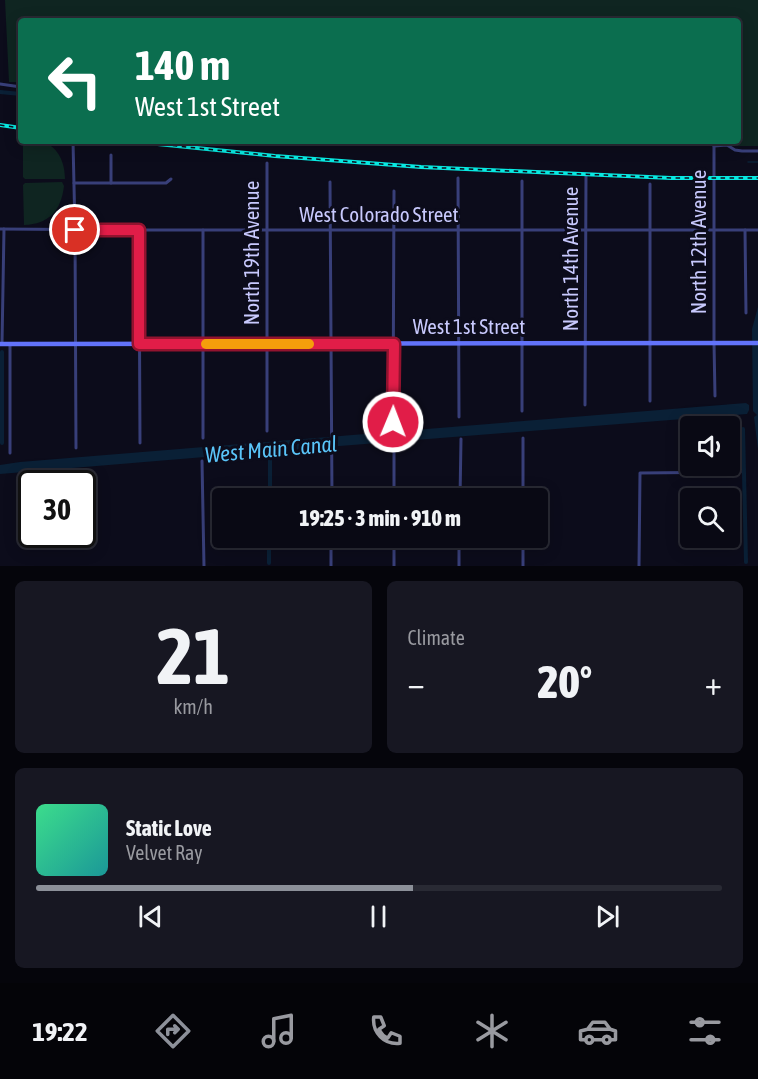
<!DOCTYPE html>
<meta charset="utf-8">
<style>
body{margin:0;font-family:"Asap Condensed",sans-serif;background:#171722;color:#f1f3f6;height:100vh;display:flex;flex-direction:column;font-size:22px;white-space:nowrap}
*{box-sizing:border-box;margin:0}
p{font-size:20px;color:#999aa0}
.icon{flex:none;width:33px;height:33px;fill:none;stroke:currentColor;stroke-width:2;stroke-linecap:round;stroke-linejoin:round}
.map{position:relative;height:566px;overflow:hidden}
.details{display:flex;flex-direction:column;gap:15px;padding:15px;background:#05050b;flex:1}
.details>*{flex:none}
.guide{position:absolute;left:18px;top:18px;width:723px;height:126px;border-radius:6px;box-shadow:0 3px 15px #0003,0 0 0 2px #292a34;background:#0b6e4f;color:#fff;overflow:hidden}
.controls{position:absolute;left:680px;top:416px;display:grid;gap:12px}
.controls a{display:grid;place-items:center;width:60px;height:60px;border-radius:6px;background:#090914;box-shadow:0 3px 15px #0003,0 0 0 2px #292a34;font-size:30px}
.speed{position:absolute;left:18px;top:470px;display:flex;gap:12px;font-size:30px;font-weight:700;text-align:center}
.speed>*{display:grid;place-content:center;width:78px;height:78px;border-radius:50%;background:#090914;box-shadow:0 3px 15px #0003,0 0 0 2px #292a34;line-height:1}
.speed .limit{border:3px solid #111;border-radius:9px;background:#fff;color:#111}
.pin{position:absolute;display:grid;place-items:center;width:51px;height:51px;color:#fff;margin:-26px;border:3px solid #fff;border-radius:50%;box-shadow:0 2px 6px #0007}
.me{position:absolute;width:66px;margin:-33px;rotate:1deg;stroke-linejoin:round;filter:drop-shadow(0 0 4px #0008)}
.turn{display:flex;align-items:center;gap:21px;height:126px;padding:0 18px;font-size:27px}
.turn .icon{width:78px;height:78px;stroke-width:2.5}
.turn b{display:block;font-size:42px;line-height:51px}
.big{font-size:45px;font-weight:800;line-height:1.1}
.details .widget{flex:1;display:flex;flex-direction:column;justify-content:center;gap:9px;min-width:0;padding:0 21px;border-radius:9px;background:#171722}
.details .dial{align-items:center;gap:0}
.dial b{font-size:78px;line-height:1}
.song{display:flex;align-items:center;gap:18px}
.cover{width:72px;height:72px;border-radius:9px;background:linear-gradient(135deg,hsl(150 70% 55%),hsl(180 70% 35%))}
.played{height:6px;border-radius:3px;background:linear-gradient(90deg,#8c9099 55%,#292a34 55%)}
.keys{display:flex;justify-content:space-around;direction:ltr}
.heat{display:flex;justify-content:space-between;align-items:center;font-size:33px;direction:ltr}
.details .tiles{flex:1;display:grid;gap:15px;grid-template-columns:1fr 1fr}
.widget:last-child{grid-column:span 2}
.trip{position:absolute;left:212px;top:488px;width:336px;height:60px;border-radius:6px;background:#090914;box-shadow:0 3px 15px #0003,0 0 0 2px #292a34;font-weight:800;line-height:60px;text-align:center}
.dock{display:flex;height:96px;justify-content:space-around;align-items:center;background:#040408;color:#999aa0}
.dock .icon{width:42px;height:42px}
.dock .current{color:#8c9099}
.dock b{font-size:27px;color:#f1f3f6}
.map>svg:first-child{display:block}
.green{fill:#0f2521}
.water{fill:#0a2036}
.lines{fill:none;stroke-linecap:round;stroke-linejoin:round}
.stream{stroke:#0a2036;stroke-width:1.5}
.canal{stroke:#0a2036;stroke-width:4}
.street{stroke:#383f79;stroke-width:3}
.secondary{stroke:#6273fa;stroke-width:4.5}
.rail-casing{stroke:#08e9e1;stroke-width:4}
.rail{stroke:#0c0c1b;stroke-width:1.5;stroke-dasharray:4.5;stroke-linecap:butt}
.route-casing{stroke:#92132f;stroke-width:15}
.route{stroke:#e11d48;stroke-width:10}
.slow{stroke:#f59e0b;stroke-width:10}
.labels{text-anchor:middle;stroke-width:6;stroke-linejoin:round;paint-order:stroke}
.street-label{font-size:21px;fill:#c8c9fd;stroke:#0c0c1b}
.water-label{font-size:22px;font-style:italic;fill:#5ac5f9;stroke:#0c0c1b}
</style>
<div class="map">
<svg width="758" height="566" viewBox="0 0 758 566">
<rect width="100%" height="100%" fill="#0c0c1b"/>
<g class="green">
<polygon points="5,0 758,0 758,146 714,146 656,141 738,141 738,21 21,21 21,82 9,82"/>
<path d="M 23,141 C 29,141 37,140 43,142 C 59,147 65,164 65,179 L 25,179 L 23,177 Z"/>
<path d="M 62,182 L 64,186 C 61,211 49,224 24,225 L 23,185 L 25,183 Z"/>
</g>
<g class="water">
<polygon points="758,307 758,449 754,417 757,415 753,411 752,329"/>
<polygon points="746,403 749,405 749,410 747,414 327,447 0,474 0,465 20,462"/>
</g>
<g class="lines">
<polyline class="stream" points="748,162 758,162"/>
<g class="canal">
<polyline points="0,92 21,94"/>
<polyline points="671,141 700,142"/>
<polyline points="2,352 2,443"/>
<polyline points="743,429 746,562"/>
<polyline points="270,498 270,458"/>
<polyline points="269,563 269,537"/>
</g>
<g class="street">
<polyline points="0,84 21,87"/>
<polyline points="73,141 75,230 76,448"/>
<polyline points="713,141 714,146 714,343 715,396"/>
<polyline points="714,146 727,145 735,150 742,151 758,151"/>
<polyline points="111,155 111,183"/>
<polyline points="267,163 267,431"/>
<polyline points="458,178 459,417"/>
<polyline points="330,182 332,498"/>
<polyline points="74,183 166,183 171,179"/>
<polyline points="650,184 650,401"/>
<polyline points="0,229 139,230 758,230"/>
<polyline points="139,230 140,443"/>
<polyline points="745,230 746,313"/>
<polyline points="2,344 4,229"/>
<polyline points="585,405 586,175"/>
<polyline points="522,411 522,181"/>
<polyline points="393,422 394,191"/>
<polyline points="203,438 203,230"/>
<polyline points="523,438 523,498"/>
<polyline points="394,445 394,498"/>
<polyline points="10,453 10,344"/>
<polyline points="202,461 204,566"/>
<polyline points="460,498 461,439"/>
<polyline points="394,537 394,566"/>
<polyline points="331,566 331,537"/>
<polyline points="459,566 459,537"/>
<polyline points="523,566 523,537"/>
<polyline points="639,566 640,473 740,472"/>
</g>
<polyline class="secondary" points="0,344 758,343"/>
<defs>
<g id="rail">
<polyline points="0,125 21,128"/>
<polyline points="128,141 275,156 421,167 671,178 758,178"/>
</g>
</defs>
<use href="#rail" class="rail-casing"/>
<use href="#rail" class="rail"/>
</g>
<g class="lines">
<defs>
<polyline id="route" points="75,230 139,230 139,344 394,344 393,422"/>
</defs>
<use href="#route" class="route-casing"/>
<use href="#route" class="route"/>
<polyline class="slow" points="206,344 309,344"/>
</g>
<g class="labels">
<g class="street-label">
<text x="379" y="222">West Colorado Street</text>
<text transform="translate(699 242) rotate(-90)" y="7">North 12th Avenue</text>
<text transform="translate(252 253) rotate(-90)" y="7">North 19th Avenue</text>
<text transform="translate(571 259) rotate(-90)" y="7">North 14th Avenue</text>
<text x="469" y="334">West 1st Street</text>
</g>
<g class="water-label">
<text transform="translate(271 449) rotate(-5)" y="8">West Main Canal</text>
</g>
</g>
</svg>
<div class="controls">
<a><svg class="icon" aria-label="sound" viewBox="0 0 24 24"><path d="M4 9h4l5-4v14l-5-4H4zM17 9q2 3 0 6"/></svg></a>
<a><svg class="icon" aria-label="search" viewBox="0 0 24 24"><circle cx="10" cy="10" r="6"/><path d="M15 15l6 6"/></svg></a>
</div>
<div class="speed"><div class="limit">30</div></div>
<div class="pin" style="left:75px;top:230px;background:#d93025"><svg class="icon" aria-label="arrive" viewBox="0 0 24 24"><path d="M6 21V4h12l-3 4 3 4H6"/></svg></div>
<svg class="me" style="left:393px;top:422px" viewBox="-20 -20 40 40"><circle r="17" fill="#e11d48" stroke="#fff" stroke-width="3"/><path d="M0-11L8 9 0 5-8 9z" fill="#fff"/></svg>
<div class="trip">19:25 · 3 min · 910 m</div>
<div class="guide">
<div class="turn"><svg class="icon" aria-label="left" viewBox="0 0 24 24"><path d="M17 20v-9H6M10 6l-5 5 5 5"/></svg><div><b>140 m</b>West 1st Street</div></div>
</div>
</div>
<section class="details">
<div class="tiles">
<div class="widget dial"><b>21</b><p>km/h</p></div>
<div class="widget"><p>Climate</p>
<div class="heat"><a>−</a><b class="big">20°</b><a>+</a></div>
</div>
<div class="widget">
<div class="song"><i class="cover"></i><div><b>Static Love</b><p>Velvet Ray</p></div></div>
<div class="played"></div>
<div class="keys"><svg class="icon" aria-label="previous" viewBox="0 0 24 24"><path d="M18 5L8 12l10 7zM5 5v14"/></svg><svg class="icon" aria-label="pause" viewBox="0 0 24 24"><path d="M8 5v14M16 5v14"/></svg><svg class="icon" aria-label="next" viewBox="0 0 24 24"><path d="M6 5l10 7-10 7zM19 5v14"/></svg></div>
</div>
</div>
</section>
<nav class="dock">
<b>19:22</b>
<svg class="icon current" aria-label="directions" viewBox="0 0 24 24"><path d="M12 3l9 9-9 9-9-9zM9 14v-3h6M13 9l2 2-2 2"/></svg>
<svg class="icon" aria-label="music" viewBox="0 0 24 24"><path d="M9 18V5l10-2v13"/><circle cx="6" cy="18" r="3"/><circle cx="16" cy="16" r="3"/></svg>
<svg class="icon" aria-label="phone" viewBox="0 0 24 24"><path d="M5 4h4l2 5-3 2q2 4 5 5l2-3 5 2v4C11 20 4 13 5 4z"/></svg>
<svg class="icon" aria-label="climate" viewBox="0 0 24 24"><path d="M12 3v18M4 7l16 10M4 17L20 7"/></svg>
<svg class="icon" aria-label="car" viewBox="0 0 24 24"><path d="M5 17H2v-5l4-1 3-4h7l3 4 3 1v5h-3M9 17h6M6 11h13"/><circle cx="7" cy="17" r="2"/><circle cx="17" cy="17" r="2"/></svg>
<svg class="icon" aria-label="filters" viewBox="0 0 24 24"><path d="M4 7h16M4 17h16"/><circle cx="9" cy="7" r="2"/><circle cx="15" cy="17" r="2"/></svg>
</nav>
